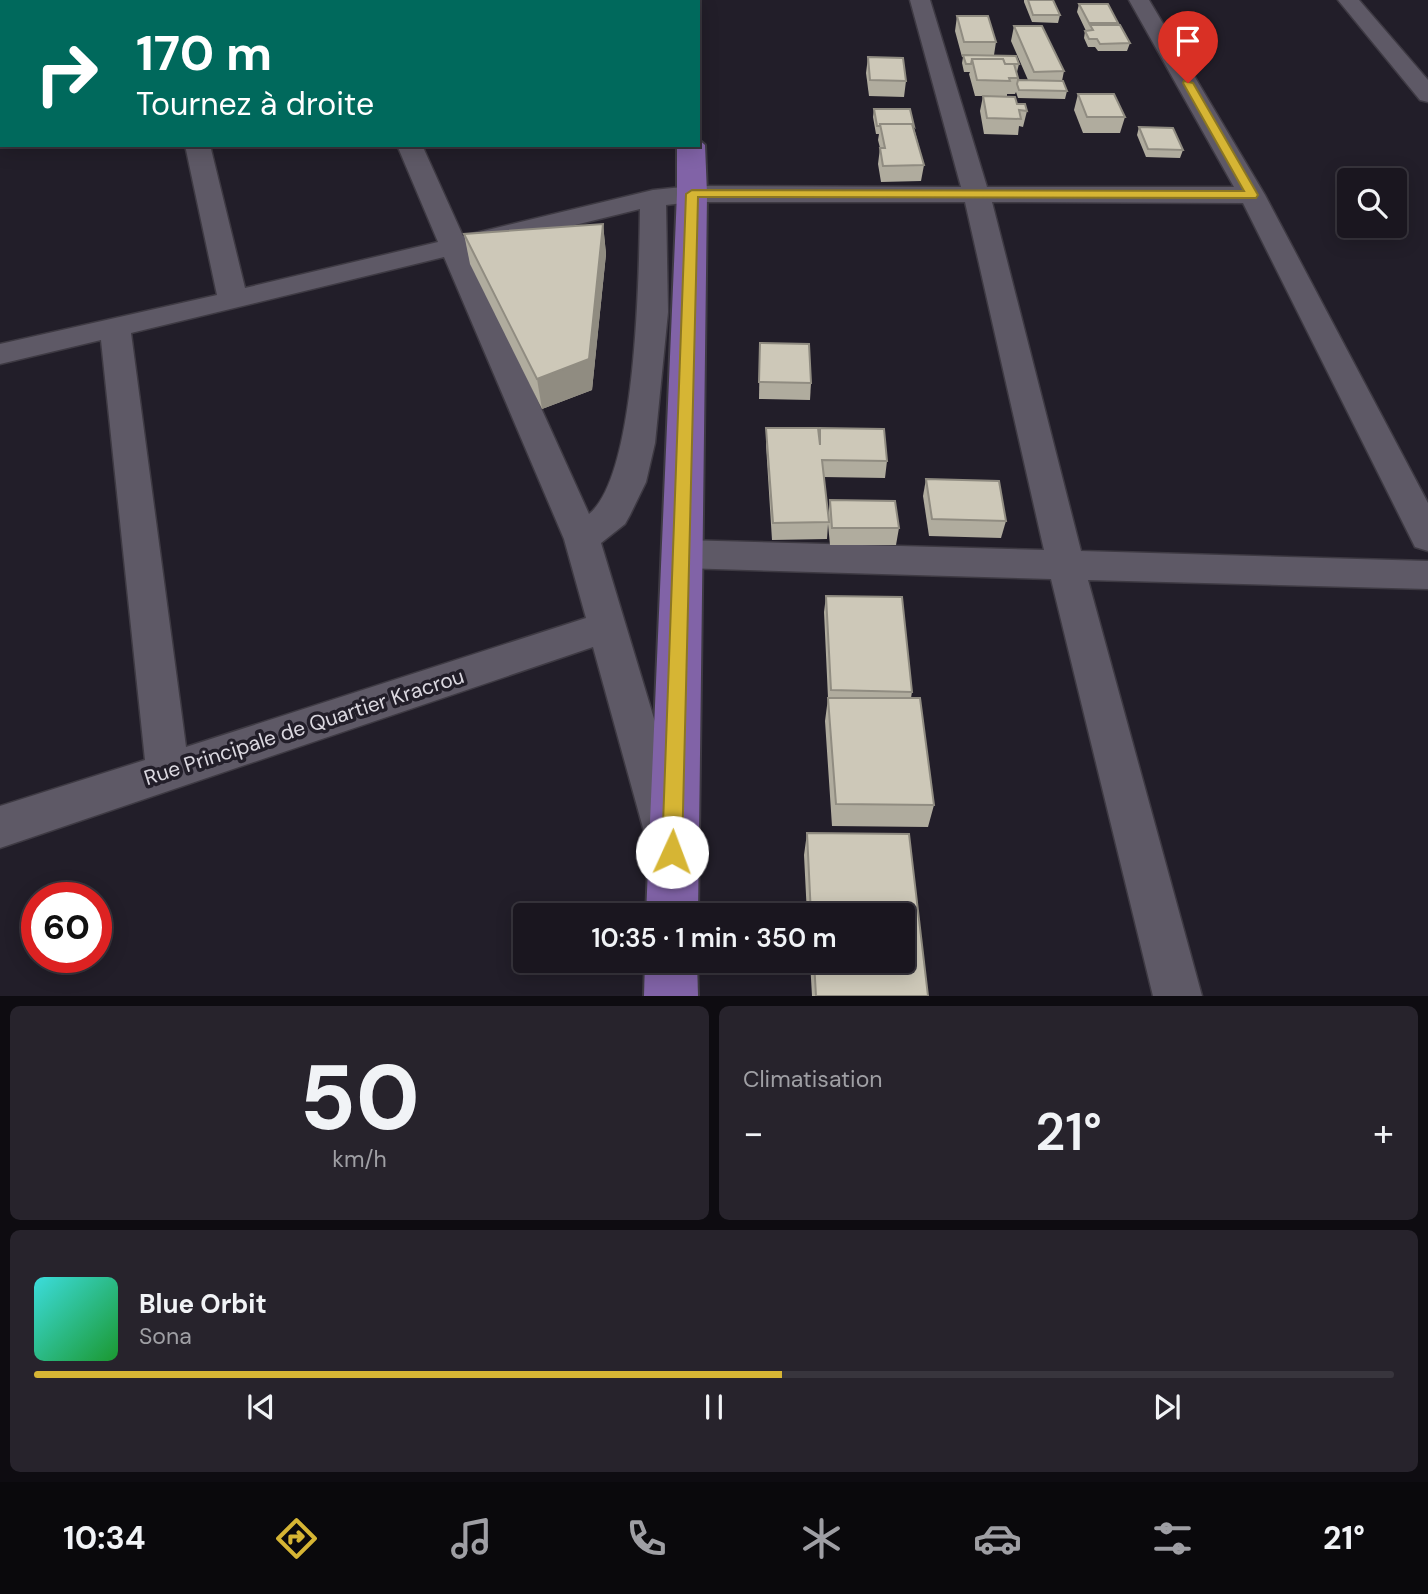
<!DOCTYPE html>
<html lang="fr">
<meta charset="utf-8">
<style>
body{margin:0;font-family:"DM Sans",sans-serif;background:#27232c;color:#f1f3f6;height:100vh;display:flex;flex-direction:column;font-size:26px;white-space:nowrap}
*{box-sizing:border-box;margin:0}
p{font-size:23px;color:#9f9fa4}
.icon{flex:none;width:38px;height:38px;fill:none;stroke:currentColor;stroke-width:2;stroke-linecap:round;stroke-linejoin:round}
.map{position:relative;height:996px;overflow:hidden}
.details{display:flex;flex-direction:column;gap:10px;padding:10px;background:#0e0c11;flex:1}
.details>*{flex:none}
.hud{position:absolute;left:0px;top:0px;width:700px;height:147px;box-shadow:0 4px 18px #0003,0 0 0 2px #38353d;background:#00695c;color:#fff;overflow:hidden}
.fabs{position:absolute;left:1337px;top:168px;display:grid;gap:14px}
.fabs a{display:grid;place-items:center;width:70px;height:70px;border-radius:7px;background:#1a161f;box-shadow:0 4px 18px #0003,0 0 0 2px #38353d;font-size:35px}
.speed{position:absolute;left:21px;top:882px;display:flex;gap:14px;font-size:35px;font-weight:700;text-align:center}
.speed>*{display:grid;place-content:center;width:91px;height:91px;border-radius:50%;background:#1a161f;box-shadow:0 4px 18px #0003,0 0 0 2px #38353d;line-height:1}
.speed .limit{border:10px solid #d22;background:#fff;color:#111}
.pin{position:absolute;display:grid;place-items:center;width:60px;height:60px;color:#fff;margin:-72px -30px;border-radius:50% 50% 50% 0;rotate:-45deg;box-shadow:0 0 7px #0007}
.pin .icon{rotate:45deg}
.me{position:absolute;width:77px;margin:-38px;rotate:2deg;stroke-linejoin:round;filter:drop-shadow(0 0 5px #0008)}
.turn{display:flex;align-items:center;gap:24px;height:147px;padding:0 21px;font-size:32px}
.turn .icon{width:91px;height:91px;stroke-width:2.5}
.turn b{display:block;font-size:49px;line-height:60px}
.big{font-size:52px;font-weight:600;line-height:1.1}
.details .widget{flex:1;display:flex;flex-direction:column;justify-content:center;gap:10px;min-width:0;padding:0 24px;border-radius:10px;background:#27232c}
.details .dial{align-items:center;gap:0}
.dial b{font-size:91px;line-height:1}
.song{display:flex;align-items:center;gap:21px}
.cover{width:84px;height:84px;border-radius:10px;background:linear-gradient(135deg,hsl(180 70% 55%),hsl(130 70% 35%))}
.played{height:7px;border-radius:4px;background:linear-gradient(90deg,#d6b534 55%,#38353d 55%)}
.keys{display:flex;justify-content:space-around;direction:ltr}
.heat{display:flex;justify-content:space-between;align-items:center;font-size:38px;direction:ltr}
.details .tiles{flex:1;display:grid;gap:10px;grid-template-columns:1fr 1fr}
.widget:last-child{grid-column:span 2}
.trip{position:absolute;left:513px;top:903px;width:402px;height:70px;border-radius:7px;background:#1a161f;box-shadow:0 4px 18px #0003,0 0 0 2px #38353d;font-weight:600;line-height:70px;text-align:center}
.tabs{display:flex;height:112px;justify-content:space-around;align-items:center;background:#0a090c;color:#9f9fa4}
.tabs .icon{width:49px;height:49px}
.tabs .current{color:#d6b534}
.tabs b{font-size:32px;color:#f1f3f6}
.map>svg:first-child{display:block}
.lines{fill:none;stroke-linecap:round;stroke-linejoin:round}
.minor-casing{stroke:#3e3a43;stroke-width:3}
.primary-casing{stroke:#3e3a43;stroke-width:4}
.minor{fill:#5e5966;fill-rule:evenodd}
.primary{fill:#8163a7;fill-rule:evenodd}
.wall{fill:#b0ac9e}
.shaded-wall{fill:#908c81}
.building{fill:#cdc8b8;stroke:#908c81;stroke-width:2}
.route{fill:#d6b534;stroke:#8b7622;stroke-width:2}
.labels{text-anchor:middle;stroke-width:7;stroke-linejoin:round;paint-order:stroke}
.street-label{font-size:21px;fill:#dbd8e0;stroke:#221e29}
</style>
<div class="map">
<svg width="1428" height="996" viewBox="0 0 1428 996">
<rect width="100%" height="100%" fill="#221e29"/>
<g class="lines">
<defs>
<g id="minor">
<rect x="68" y="0" width="20" height="2"/>
<polygon points="335,0 355,0 356,2 335,2"/>
<polygon points="504,0 533,0 503,2"/>
<path d="M 910,0 L 930,0 L 987,187 L 1234,187 L 1129,0 L 1149,0 L 1265,195 L 1428,503 L 1428,551 L 1415,547 L 1243,203 L 992,202 L 1081,551 L 1428,561 L 1428,589 L 1088,580 L 1202,996 L 1153,996 L 1051,579 L 682,568 L 669,564 L 664,554 L 669,544 L 682,540 L 1044,550 L 965,202 L 692,202 L 666,205 L 668,312 L 655,443 L 646,482 L 630,515 L 625,524 L 601,543 L 687,828 L 681,843 L 665,849 L 649,843 L 643,828 L 593,647 L 0,848 L 0,806 L 145,760 L 101,340 L 0,364 L 0,344 L 217,295 L 185,145 L 210,145 L 245,288 L 438,242 L 397,145 L 422,145 L 463,236 L 653,190 L 692,186 L 961,187 ZM 640,209 C 639,272 637,476 589,514 L 470,251 ZM 444,257 L 564,539 L 586,618 L 186,747 L 131,333 Z"/>
<polygon points="1338,0 1359,0 1428,80 1428,102 1420,100"/>
<rect x="0" y="87" width="2" height="14"/>
</g>
<g id="primary">
<polygon points="676,0 700,0 698,4"/>
<polygon points="698,139 705,145 707,194 698,915 646,915 677,194 677,145 698,145"/>
<polygon points="645,961 697,961 698,996 644,996"/>
</g>
</defs>
<use href="#minor" class="minor-casing"/>
<use href="#primary" class="primary-casing"/>
<use href="#minor" class="minor"/>
<use href="#primary" class="primary"/>
</g>
<g class="wall">
<polygon points="1024,0 1053,0 1060,15 1058,23 1032,22 1024,2"/>
<polygon points="1079,4 1118,23 1118,25 1130,43 1127,51 1098,51 1095,47 1088,47 1084,38 1085,31 1086,31 1077,12"/>
<polygon points="957,16 996,42 994,55 1019,64 1017,72 1018,80 1028,80 1011,41 1014,26 1064,71 1062,81 1067,91 1065,99 1018,98 1016,92 1015,94 1007,94 1007,96 1027,111 1023,127 1019,126 1018,135 984,134 980,111 983,96 975,96 969,74 970,72 964,72 962,63 963,57 962,57 955,31"/>
<polygon points="868,57 906,81 904,97 869,96 866,73"/>
<polygon points="1078,94 1125,117 1120,133 1083,133 1074,110"/>
<polygon points="874,109 914,128 924,165 921,181 881,182 878,164 880,148 878,140 879,134 876,134 873,117"/>
<polygon points="1139,127 1183,150 1180,158 1146,157 1137,135"/>
<polygon points="603,224 606,254 592,390 542,409 470,264 464,234"/>
<polygon points="760,343 811,383 810,400 759,399"/>
<polygon points="766,428 819,439 820,428 887,461 885,478 823,477 828,517 830,500 899,528 896,545 830,545 828,524 827,539 772,540 766,445"/>
<polygon points="926,479 1006,521 1001,538 929,536 923,496"/>
<polygon points="826,596 912,692 911,698 934,805 928,827 832,826 825,721 828,698 824,612"/>
<polygon points="807,833 909,834 928,996 812,996 810,961 903,961 903,915 807,915 804,855"/>
</g>
<polygon class="shaded-wall" points="603,224 606,254 592,390 542,409 537,379"/>
<g class="building">
<rect x="13" y="0" width="31" height="2"/>
<polygon points="1028,0 1053,0 1060,15 1033,15"/>
<polygon points="1079,4 1108,4 1118,23 1089,23"/>
<polygon points="957,16 988,16 996,42 964,42"/>
<polygon points="1090,25 1120,25 1130,43 1100,44 1097,39 1089,39 1085,31 1093,30"/>
<polygon points="1014,26 1042,26 1064,71 1034,72"/>
<polygon points="963,55 1016,56 1019,64 1005,64 1003,59 972,59 971,64 966,64"/>
<polygon points="868,57 903,58 906,81 870,80"/>
<polygon points="972,59 1003,59 1005,64 1014,64 1018,78 1009,78 1010,81 977,80"/>
<polygon points="1018,80 1063,81 1067,91 1019,90 1017,84"/>
<polygon points="1078,94 1114,94 1125,117 1087,117"/>
<polygon points="983,96 1015,97 1017,104 1025,104 1027,111 1019,110 1021,119 987,118"/>
<polygon points="874,109 910,109 914,126 912,124 880,124 880,126 877,126"/>
<polygon points="880,124 912,124 924,165 883,166 880,148 885,148"/>
<polygon points="1139,127 1173,128 1183,150 1148,149"/>
<polygon points="603,224 589,359 537,379 464,234"/>
<polygon points="760,343 809,344 811,383 759,382"/>
<polygon points="766,428 818,428 820,445 820,428 884,429 887,461 822,460 829,522 773,523"/>
<polygon points="926,479 999,481 1006,521 932,519"/>
<polygon points="830,500 895,501 899,528 832,528"/>
<polygon points="826,596 902,597 912,692 831,690"/>
<polygon points="828,698 920,698 934,805 836,804"/>
<polygon points="807,833 909,834 928,996 816,996 814,961 903,961 903,915 811,915"/>
</g>
<polygon class="route" points="1184,81 1193,83 1258,195 1256,198 698,197 682,852 679,859 672,861 665,859 662,852 686,194 692,190 1244,191 1183,83"/>
<g class="labels">
<g class="street-label">
<text transform="translate(304 727) rotate(-18)" y="7">Rue Principale de Quartier Kracrou</text>
</g>
</g>
</svg>
<div class="fabs">
<a><svg class="icon" aria-label="search" viewBox="0 0 24 24"><circle cx="10" cy="10" r="6"/><path d="M15 15l6 6"/></svg></a>
</div>
<div class="speed"><div class="limit">60</div></div>
<div class="pin" style="left:1188px;top:83px;background:#d93025"><svg class="icon" aria-label="arrive" viewBox="0 0 24 24"><path d="M6 21V4h12l-3 4 3 4H6"/></svg></div>
<svg class="me" style="left:672px;top:852px" viewBox="-20 -20 40 40"><circle r="19" fill="#fff"/><path d="M0-13L10 11 0 6-10 11z" fill="#d6b534"/></svg>
<div class="trip">10:35 · 1 min · 350 m</div>
<div class="hud">
<div class="turn"><svg class="icon" aria-label="right" viewBox="0 0 24 24"><path d="M7 20v-9h11M14 6l5 5-5 5"/></svg><div><b>170 m</b>Tournez à droite</div></div>
</div>
</div>
<section class="details">
<div class="tiles">
<div class="widget dial"><b>50</b><p>km/h</p></div>
<div class="widget"><p>Climatisation</p>
<div class="heat"><a>−</a><b class="big">21°</b><a>+</a></div>
</div>
<div class="widget">
<div class="song"><i class="cover"></i><div><b>Blue Orbit</b><p>Sona</p></div></div>
<div class="played"></div>
<div class="keys"><svg class="icon" aria-label="previous" viewBox="0 0 24 24"><path d="M18 5L8 12l10 7zM5 5v14"/></svg><svg class="icon" aria-label="pause" viewBox="0 0 24 24"><path d="M8 5v14M16 5v14"/></svg><svg class="icon" aria-label="next" viewBox="0 0 24 24"><path d="M6 5l10 7-10 7zM19 5v14"/></svg></div>
</div>
</div>
</section>
<nav class="tabs">
<b>10:34</b>
<svg class="icon current" aria-label="directions" viewBox="0 0 24 24"><path d="M12 3l9 9-9 9-9-9zM9 14v-3h6M13 9l2 2-2 2"/></svg>
<svg class="icon" aria-label="music" viewBox="0 0 24 24"><path d="M9 18V5l10-2v13"/><circle cx="6" cy="18" r="3"/><circle cx="16" cy="16" r="3"/></svg>
<svg class="icon" aria-label="phone" viewBox="0 0 24 24"><path d="M5 4h4l2 5-3 2q2 4 5 5l2-3 5 2v4C11 20 4 13 5 4z"/></svg>
<svg class="icon" aria-label="climate" viewBox="0 0 24 24"><path d="M12 3v18M4 7l16 10M4 17L20 7"/></svg>
<svg class="icon" aria-label="car" viewBox="0 0 24 24"><path d="M5 17H2v-5l4-1 3-4h7l3 4 3 1v5h-3M9 17h6M6 11h13"/><circle cx="7" cy="17" r="2"/><circle cx="17" cy="17" r="2"/></svg>
<svg class="icon" aria-label="filters" viewBox="0 0 24 24"><path d="M4 7h16M4 17h16"/><circle cx="9" cy="7" r="2"/><circle cx="15" cy="17" r="2"/></svg>
<b>21°</b>
</nav>
